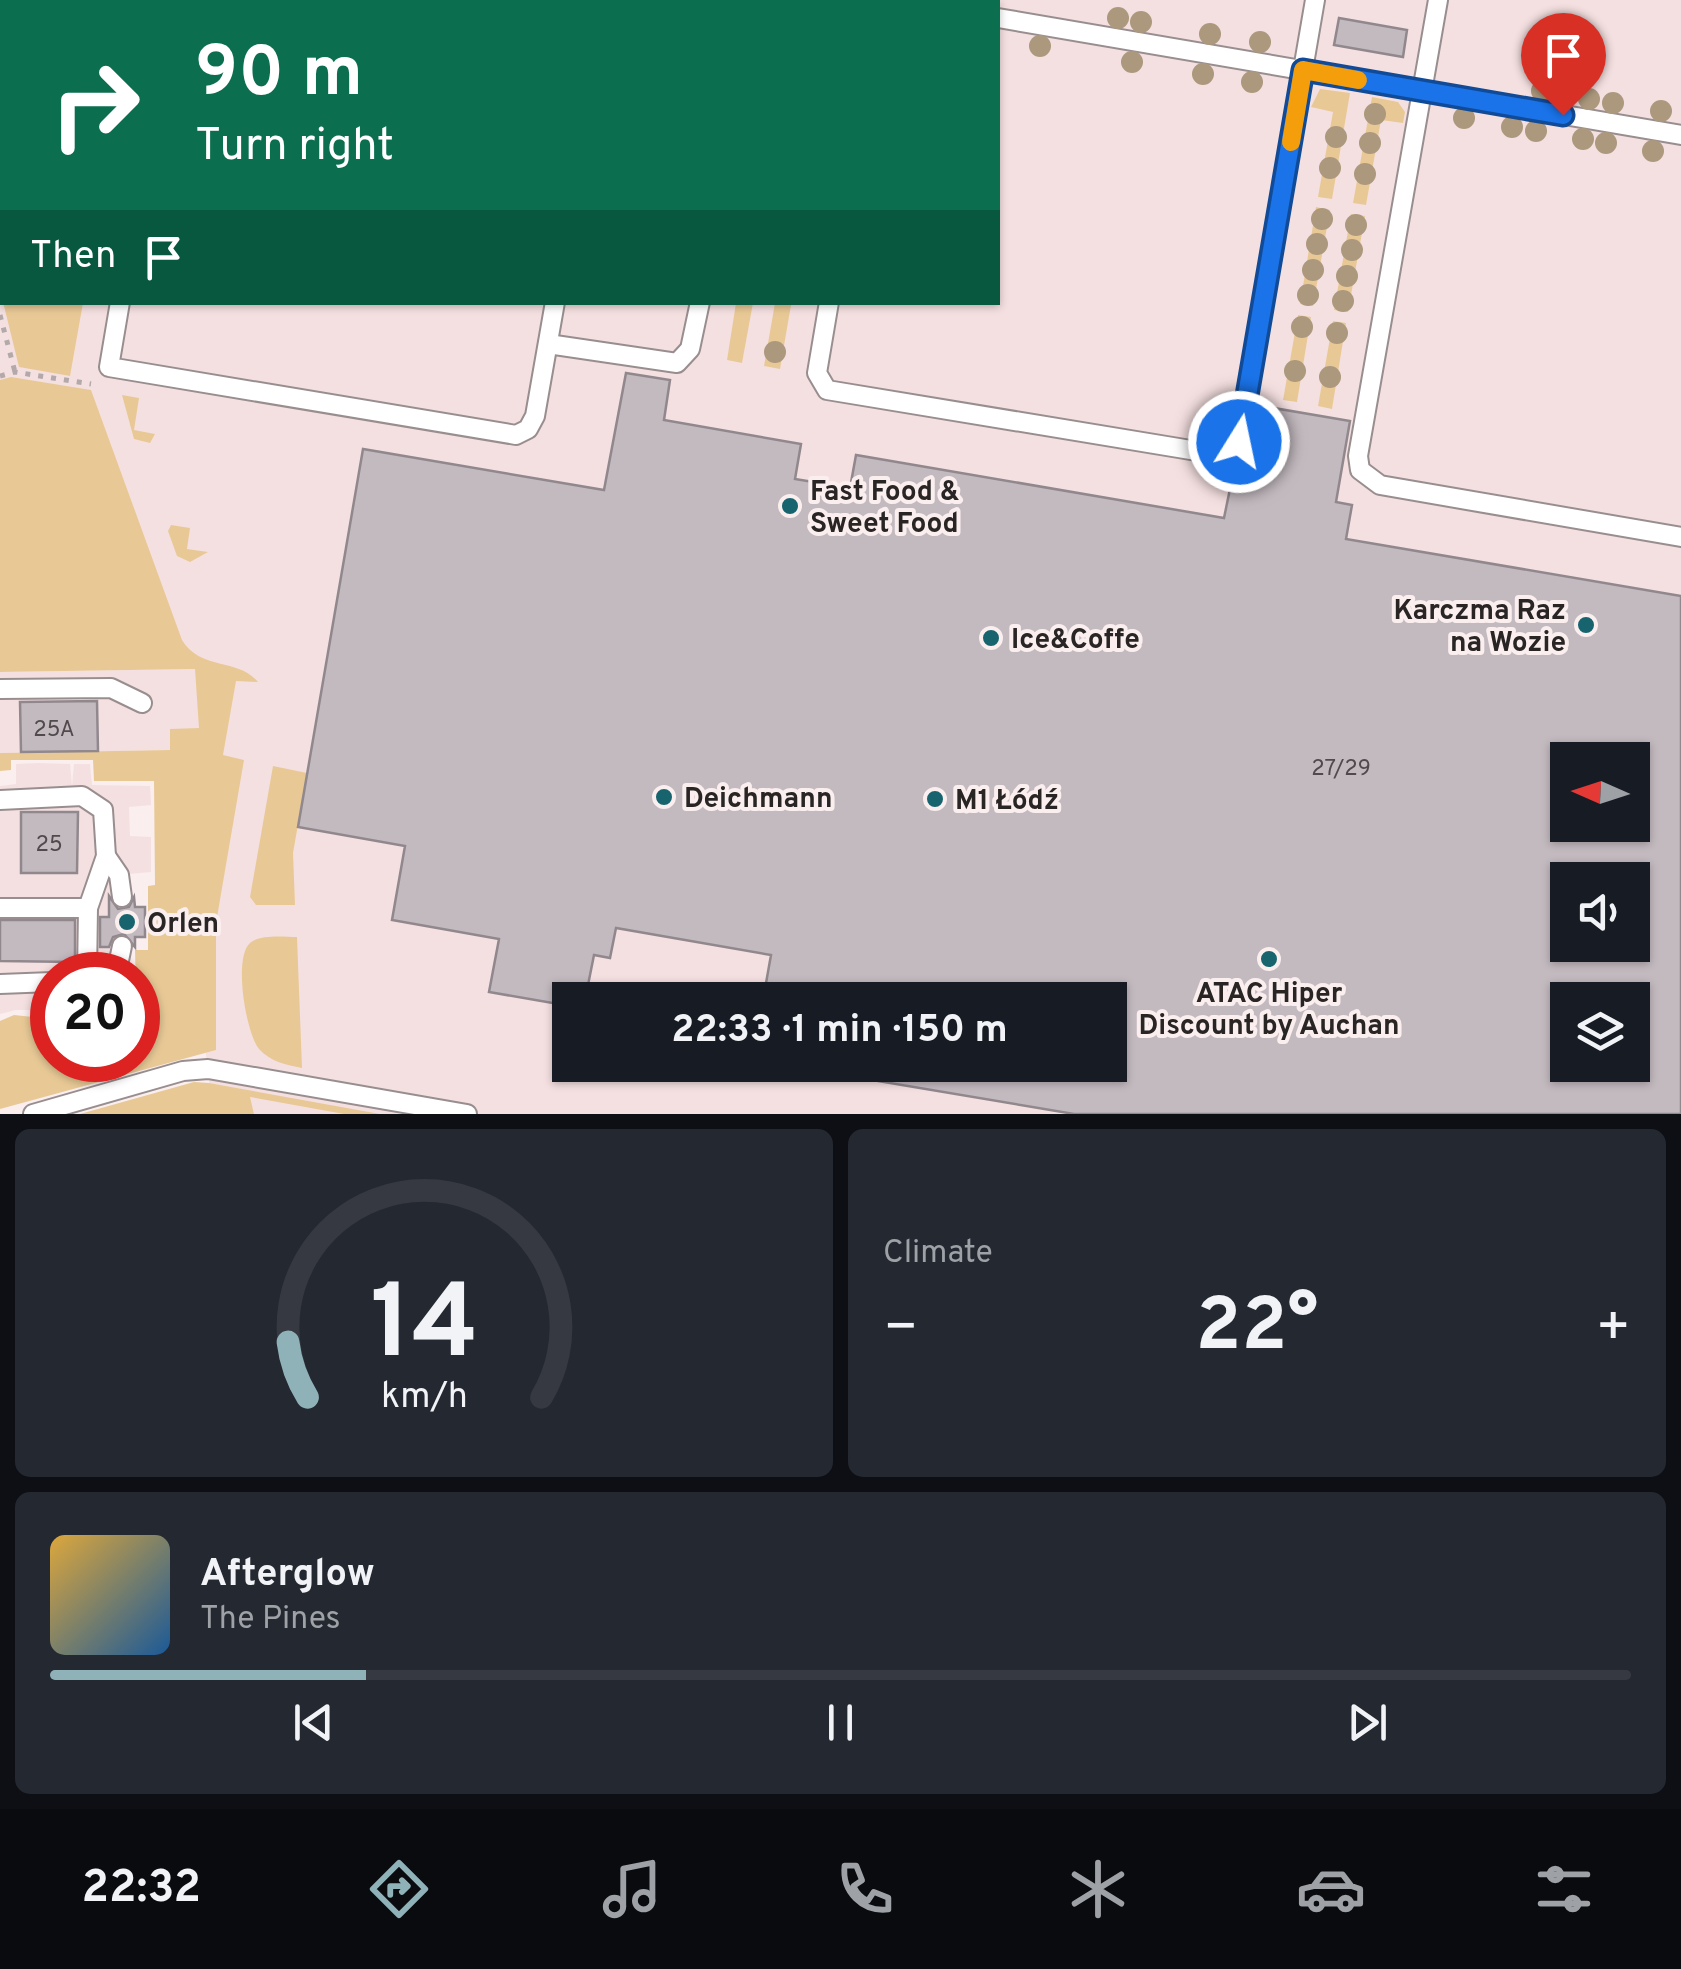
<!DOCTYPE html>
<meta charset="utf-8">
<style>
body{margin:0;font-family:Overpass,sans-serif;background:#242831;color:#f1f3f6;height:100vh;display:flex;flex-direction:column;font-size:38px;white-space:nowrap}
*{box-sizing:border-box;margin:0}
p{font-size:32px;color:#9ea1a6}
.icon{flex:none;width:55px;height:55px;fill:none;stroke:currentColor;stroke-width:2;stroke-linecap:round;stroke-linejoin:round}
.map{position:relative;height:1114px;overflow:hidden}
.details{display:flex;flex-direction:column;gap:15px;padding:15px;background:#0d0f14;flex:1}
.details>*{flex:none}
.guide{position:absolute;left:0px;top:0px;width:1000px;height:305px;box-shadow:0 2px 8px #0004;background:#0b6e4f;color:#fff;overflow:hidden}
.needle{width:65px;rotate:273deg}
.buttons{position:absolute;left:1550px;top:742px;display:grid;gap:20px}
.buttons a{display:grid;place-items:center;width:100px;height:100px;border-radius:0px;background:#171b24;box-shadow:0 2px 8px #0004;font-size:50px}
.speed{position:absolute;left:30px;top:952px;display:flex;gap:20px;font-size:50px;font-weight:700;text-align:center}
.speed>*{display:grid;place-content:center;width:130px;height:130px;border-radius:50%;background:#171b24;box-shadow:0 2px 8px #0004;line-height:1}
.speed .limit{border:15px solid #d22;background:#fff;color:#111}
.pin{position:absolute;display:grid;place-items:center;width:85px;height:85px;color:#fff;margin:-102px -42px;border-radius:50% 50% 50% 0;rotate:-45deg;box-shadow:0 0 10px #0007}
.pin .icon{rotate:45deg}
.me{position:absolute;width:110px;margin:-55px;rotate:10deg;stroke-linejoin:round;filter:drop-shadow(0 0 8px #0008)}
.turn{display:flex;align-items:center;gap:35px;height:210px;padding:0 30px;font-size:45px}
.turn .icon{width:130px;height:130px;stroke-width:2.5}
.turn b{display:block;font-size:70px;line-height:85px}
.then{display:flex;align-items:center;height:95px;padding:0 30px;background:#0003;gap:20px;font-size:38px}
.big{font-size:75px;font-weight:700;line-height:1.1}
.details .tile{flex:1;display:flex;flex-direction:column;justify-content:center;gap:15px;min-width:0;padding:0 35px;border-radius:15px;background:#242831}
.details .dial{align-items:center;gap:0}
.dial svg{height:260px;overflow:visible;fill:none;stroke:#363941;stroke-width:7;stroke-linecap:round;text-anchor:middle}
.dial text{fill:#f1f3f6;stroke:none}
.song{display:flex;align-items:center;gap:30px}
.cover{width:120px;height:120px;border-radius:15px;background:linear-gradient(135deg,hsl(40 70% 55%),hsl(210 70% 35%))}
.played{height:10px;border-radius:5px;background:linear-gradient(90deg,#8fb2b9 20%,#363941 20%)}
.keys{display:flex;justify-content:space-around;direction:ltr}
.heat{display:flex;justify-content:space-between;align-items:center;font-size:55px;direction:ltr}
.details .tiles{flex:1;display:grid;gap:15px;grid-template-columns:1fr 1fr}
.tile:last-child{grid-column:span 2}
.trip{position:absolute;left:552px;top:982px;width:575px;height:100px;border-radius:0px;background:#171b24;box-shadow:0 2px 8px #0004;font-weight:700;line-height:100px;text-align:center}
.tab-bar{display:flex;height:160px;justify-content:space-around;align-items:center;background:#090b0e;color:#9ea1a6}
.tab-bar .icon{width:70px;height:70px}
.tab-bar .selected{color:#8fb2b9}
.tab-bar b{font-size:45px;color:#f1f3f6}
.map>svg:first-child{display:block}
.built{fill:#f5e0e1;fill-rule:evenodd}
.green{fill:#e8c996}
.building{fill:#c3babf;stroke:#91888e;stroke-width:2.5;fill-rule:evenodd}
.lines{fill:none;stroke-linecap:round;stroke-linejoin:round}
.lane-casing{stroke:#998e8f;stroke-width:22}
.path{stroke:#b3a9aa;stroke-width:5;stroke-dasharray:5 8;stroke-linecap:butt}
.lane{stroke:#fff;stroke-width:18}
.tree{fill:#ac987d}
.route-casing{stroke:#114b97;stroke-width:25}
.route{stroke:#1a73e8;stroke-width:18}
.slow{stroke:#f59e0b;stroke-width:18}
.poi-dot{fill:#17636e;stroke:#faeeef;stroke-width:4}
.labels{text-anchor:middle;stroke-width:8;stroke-linejoin:round;paint-order:stroke}
.number-label{font-size:22px;fill:#504a4c}
.poi-label{font-size:28px;font-weight:bold;fill:#292525;stroke:#faeeef;text-anchor:start}
</style>
<div class="map">
<svg width="1681" height="1114" viewBox="0 0 1681 1114">
<rect width="100%" height="100%" fill="#faeeef"/>
<g class="built">
<path d="M 0,0 L 1681,0 L 1681,1114 L 254,1114 L 249,1097 L 210,1090 L 171,750 L 0,753 L 0,672 L 194,669 L 0,394 ZM 2,2 L 998,2 L 998,302 L 2,302 ZM 1568,760 L 1632,760 L 1632,825 L 1568,825 ZM 1568,880 L 1632,880 L 1632,945 L 1568,945 ZM 570,1000 L 1110,1000 L 1110,1065 L 570,1065 ZM 1568,1000 L 1632,1000 L 1632,1065 L 1568,1065 Z"/>
<polygon points="38,763 70,764 72,786 74,764 90,764 92,785 150,786 151,805 129,807 130,836 151,837 151,872 129,874 130,896 135,897 135,907 145,907 145,937 135,937 135,946 130,947 130,975 52,975 52,1010 16,1010 0,1014 0,786 16,784 16,764"/>
</g>
<g class="green">
<polygon points="1320,89 1350,93 1332,199 1318,197 1333,112 1311,107"/>
<polygon points="1372,97 1398,102 1405,112 1403,123 1381,120 1366,205 1353,203"/>
<polygon points="0,100 2,100 2,302 0,292"/>
<polygon points="1316,207 1330,210 1313,306 1300,304"/>
<polygon points="1351,214 1365,216 1348,312 1334,310"/>
<polygon points="3,302 83,303 70,376 19,367"/>
<polygon points="736,303 753,303 742,363 727,360"/>
<polygon points="775,303 791,305 780,369 764,366"/>
<polygon points="1298,315 1311,317 1297,402 1283,400"/>
<polygon points="1333,321 1346,323 1332,409 1318,406"/>
<path d="M 11,377 L 91,390 L 182,640 C 201,671 239,658 258,682 L 236,681 L 223,755 L 244,760 L 216,923 L 216,1050 L 0,1109 L 0,1021 L 14,1015 L 52,1019 L 52,1060 L 138,1060 L 135,950 L 148,950 L 148,886 L 155,885 L 154,781 L 94,781 L 93,760 L 11,760 L 11,770 L 0,771 L 0,753 L 170,750 L 170,729 L 199,728 L 195,669 L 0,672 L 0,380 Z"/>
<polygon points="122,395 139,398 134,430 155,434 150,443 134,439"/>
<polygon points="171,525 190,528 187,549 208,552 190,562 177,556 168,531"/>
<polygon points="273,766 307,773 293,853 295,905 256,905 250,897"/>
<path d="M 297,937 L 302,1068 C 286,1065 271,1062 259,1049 C 246,1033 233,958 250,943 C 260,934 284,937 297,937 Z"/>
<polygon points="194,1082 209,1083 380,1114 344,1114 250,1097 254,1114 80,1114"/>
</g>
<g class="building">
<polygon points="1339,18 1407,30 1403,57 1334,45"/>
<path d="M 626,373 L 670,380 L 664,420 L 801,444 L 795,479 L 850,488 L 856,455 L 1224,518 L 1231,484 L 1248,487 L 1262,406 L 1350,421 L 1336,502 L 1352,505 L 1346,539 L 1681,596 L 1681,1114 L 1074,1114 L 860,1078 L 861,1065 L 1110,1065 L 1110,1000 L 763,1000 L 771,955 L 616,928 L 610,958 L 594,955 L 585,1000 L 570,1000 L 570,1006 L 489,992 L 499,939 L 392,920 L 405,846 L 298,827 L 363,449 L 604,490 ZM 1568,760 L 1632,760 L 1632,825 L 1568,825 ZM 1568,880 L 1632,880 L 1632,945 L 1568,945 ZM 1568,1000 L 1632,1000 L 1632,1065 L 1568,1065 Z"/>
<polygon points="97,701 98,751 21,752 20,702"/>
<polygon points="21,812 78,812 77,873 21,873"/>
<polygon points="109,896 118,909 129,907 134,897 135,907 145,907 145,937 135,937 135,947 124,934 113,937 109,947 100,947 100,917 109,917"/>
<polygon points="0,920 75,920 75,962 0,961"/>
</g>
<g class="lines">
<defs>
<g id="lane">
<polyline points="506,0 520,2"/>
<polyline points="660,0 664,2"/>
<polyline points="808,0 823,2"/>
<polyline points="890,0 905,2"/>
<polyline points="1438,0 1358,456 1360,470 1380,485 1681,537"/>
<polyline points="170,2 171,0"/>
<polyline points="706,2 710,0"/>
<polyline points="858,2 871,0"/>
<polyline points="998,18 1681,135"/>
<polyline points="120,302 109,367 516,435 528,429 535,416 555,302"/>
<polyline points="829,302 817,373 827,390 1227,456 1240,435 1315,0"/>
<polyline points="548,344 677,363 690,349 700,302"/>
<polyline points="0,689 111,688 142,703"/>
<polyline points="0,800 82,796 103,810 106,856 88,908 87,975"/>
<polyline points="106,856 119,875 122,897"/>
<polyline points="0,908 88,908"/>
<polyline points="116,975 122,946"/>
<polyline points="0,984 52,982"/>
<polyline points="33,1114 183,1071 208,1069 467,1114"/>
</g>
</defs>
<use href="#lane" class="lane-casing"/>
<g class="path">
<polyline points="0,315 15,372"/>
<polyline points="0,376 15,372 91,384"/>
</g>
<use href="#lane" class="lane"/>
</g>
<g class="tree">
<circle cx="1118" cy="18" r="11"/>
<circle cx="1141" cy="22" r="11"/>
<circle cx="1210" cy="34" r="11"/>
<circle cx="1260" cy="42" r="11"/>
<circle cx="1040" cy="46" r="11"/>
<circle cx="1132" cy="62" r="11"/>
<circle cx="1203" cy="74" r="11"/>
<circle cx="1252" cy="82" r="11"/>
<circle cx="1542" cy="91" r="11"/>
<circle cx="1589" cy="99" r="11"/>
<circle cx="1613" cy="103" r="11"/>
<circle cx="1661" cy="111" r="11"/>
<circle cx="1375" cy="114" r="11"/>
<circle cx="1464" cy="118" r="11"/>
<circle cx="1512" cy="127" r="11"/>
<circle cx="1536" cy="131" r="11"/>
<circle cx="1336" cy="137" r="11"/>
<circle cx="1583" cy="139" r="11"/>
<circle cx="1370" cy="143" r="11"/>
<circle cx="1606" cy="143" r="11"/>
<circle cx="1653" cy="151" r="11"/>
<circle cx="1330" cy="168" r="11"/>
<circle cx="1365" cy="174" r="11"/>
<circle cx="1322" cy="219" r="11"/>
<circle cx="1356" cy="225" r="11"/>
<circle cx="1317" cy="244" r="11"/>
<circle cx="1352" cy="250" r="11"/>
<circle cx="1313" cy="270" r="11"/>
<circle cx="1347" cy="276" r="11"/>
<circle cx="1308" cy="295" r="11"/>
<circle cx="1343" cy="301" r="11"/>
<circle cx="1302" cy="327" r="11"/>
<circle cx="1337" cy="333" r="11"/>
<circle cx="775" cy="352" r="11"/>
<circle cx="1295" cy="371" r="11"/>
<circle cx="1330" cy="377" r="11"/>
</g>
<g class="lines">
<defs>
<polyline id="route" points="1239,442 1303,70 1563,115"/>
</defs>
<use href="#route" class="route-casing"/>
<use href="#route" class="route"/>
<polyline class="slow" points="1291,142 1303,70 1358,80"/>
</g>
<g class="poi-dot">
<circle cx="790" cy="506" r="10"/>
<circle cx="1586" cy="625" r="10"/>
<circle cx="991" cy="638" r="10"/>
<circle cx="664" cy="797" r="10"/>
<circle cx="935" cy="799" r="10"/>
<circle cx="127" cy="922" r="10"/>
<circle cx="1269" cy="959" r="10"/>
</g>
<g class="labels">
<g class="number-label">
<text x="54" y="736">25A</text>
<text x="1341" y="775">27/29</text>
<text x="49" y="851">25</text>
</g>
<g class="poi-label">
<text x="810" y="500">Fast Food &amp;<tspan x="810" dy="32">Sweet Food</tspan></text>
<text x="1566" y="619" text-anchor="end">Karczma Raz<tspan x="1566" dy="32">na Wozie</tspan></text>
<text x="1011" y="648">Ice&amp;Coffe</text>
<text x="684" y="807">Deichmann</text>
<text x="955" y="809">M1 Łódź</text>
<text x="147" y="932">Orlen</text>
<text x="1269" y="1002" text-anchor="middle">ATAC Hiper<tspan x="1269" dy="32">Discount by Auchan</tspan></text>
</g>
</g>
</svg>
<div class="buttons">
<a><svg class="needle" viewBox="-14 -14 28 28"><path d="M0-13l5 13h-10z" fill="#e53935"/><path d="M0 13l5-13h-10z" fill="#9ea1a6"/></svg></a>
<a><svg class="icon" aria-label="sound" viewBox="0 0 24 24"><path d="M4 9h4l5-4v14l-5-4H4zM17 9q2 3 0 6"/></svg></a>
<a><svg class="icon" aria-label="layers" viewBox="0 0 24 24"><path d="M12 4l9 5-9 5-9-5zM3 14l9 5 9-5"/></svg></a>
</div>
<div class="speed"><div class="limit">20</div></div>
<div class="pin" style="left:1563px;top:115px;background:#d93025"><svg class="icon" aria-label="arrive" viewBox="0 0 24 24"><path d="M6 21V4h12l-3 4 3 4H6"/></svg></div>
<svg class="me" style="left:1239px;top:442px" viewBox="-20 -20 40 40"><circle r="17" fill="#1a73e8" stroke="#fff" stroke-width="3"/><path d="M0-11L8 9 0 5-8 9z" fill="#fff"/></svg>
<div class="trip">22:33 · 1 min · 150 m</div>
<div class="guide">
<div class="turn"><svg class="icon" aria-label="right" viewBox="0 0 24 24"><path d="M7 20v-9h11M14 6l5 5-5 5"/></svg><div><b>90 m</b>Turn right</div></div>
<div class="then">Then<svg class="icon" aria-label="arrive" viewBox="0 0 24 24"><path d="M6 21V4h12l-3 4 3 4H6"/></svg></div>
</div>
</div>
<section class="details">
<div class="tiles">
<div class="tile dial"><svg viewBox="0 0 100 80">
<path d="M14 69A42 42 0 1 1 86 69"/>
<path d="M14 69A42 42 0 0 1 8 52" stroke="#8fb2b9"/>
<text x="50" y="56" font-size="32" font-weight="700">14</text>
<text x="50" y="72" font-size="11">km/h</text>
</svg></div>
<div class="tile"><p>Climate</p>
<div class="heat"><a>−</a><b class="big">22°</b><a>+</a></div>
</div>
<div class="tile">
<div class="song"><i class="cover"></i><div><b>Afterglow</b><p>The Pines</p></div></div>
<div class="played"></div>
<div class="keys"><svg class="icon" aria-label="previous" viewBox="0 0 24 24"><path d="M18 5L8 12l10 7zM5 5v14"/></svg><svg class="icon" aria-label="pause" viewBox="0 0 24 24"><path d="M8 5v14M16 5v14"/></svg><svg class="icon" aria-label="next" viewBox="0 0 24 24"><path d="M6 5l10 7-10 7zM19 5v14"/></svg></div>
</div>
</div>
</section>
<nav class="tab-bar">
<b>22:32</b>
<svg class="icon selected" aria-label="directions" viewBox="0 0 24 24"><path d="M12 3l9 9-9 9-9-9zM9 14v-3h6M13 9l2 2-2 2"/></svg>
<svg class="icon" aria-label="music" viewBox="0 0 24 24"><path d="M9 18V5l10-2v13"/><circle cx="6" cy="18" r="3"/><circle cx="16" cy="16" r="3"/></svg>
<svg class="icon" aria-label="phone" viewBox="0 0 24 24"><path d="M5 4h4l2 5-3 2q2 4 5 5l2-3 5 2v4C11 20 4 13 5 4z"/></svg>
<svg class="icon" aria-label="climate" viewBox="0 0 24 24"><path d="M12 3v18M4 7l16 10M4 17L20 7"/></svg>
<svg class="icon" aria-label="car" viewBox="0 0 24 24"><path d="M5 17H2v-5l4-1 3-4h7l3 4 3 1v5h-3M9 17h6M6 11h13"/><circle cx="7" cy="17" r="2"/><circle cx="17" cy="17" r="2"/></svg>
<svg class="icon" aria-label="filters" viewBox="0 0 24 24"><path d="M4 7h16M4 17h16"/><circle cx="9" cy="7" r="2"/><circle cx="15" cy="17" r="2"/></svg>
</nav>
